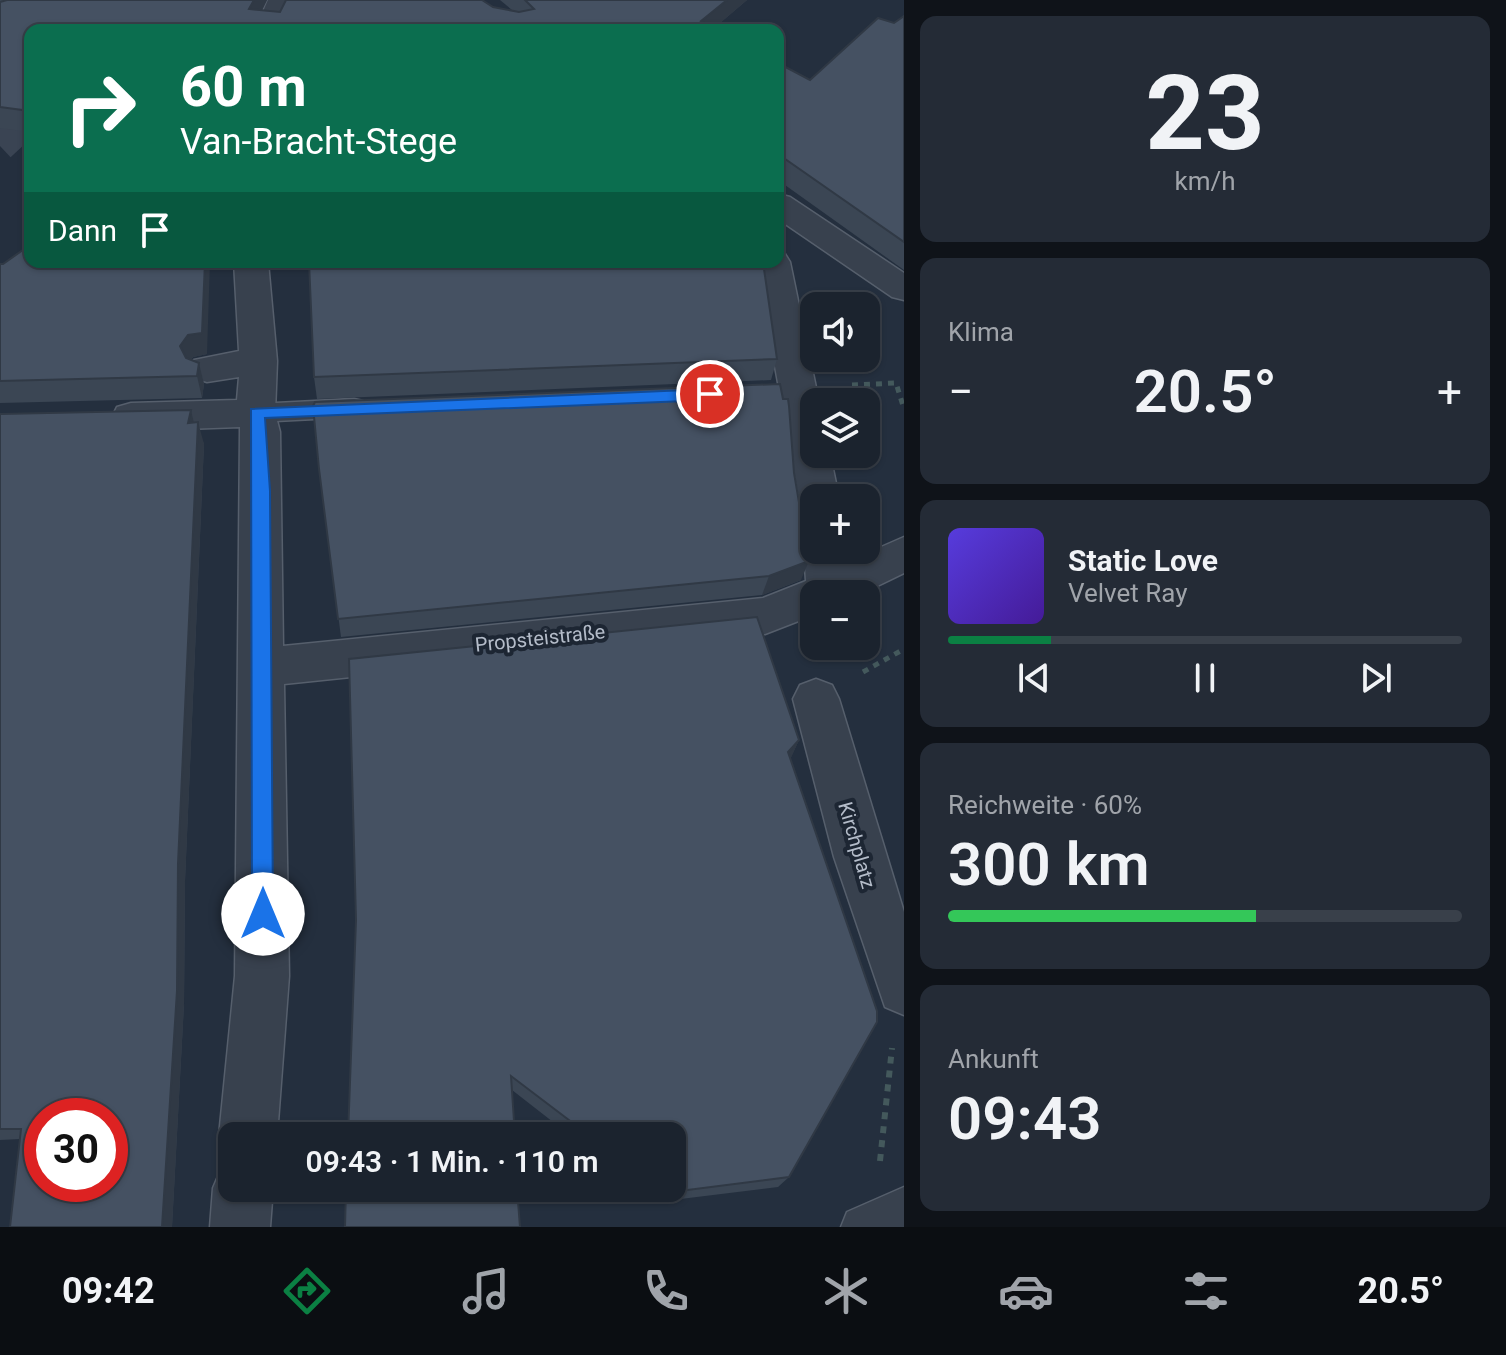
<!DOCTYPE html>
<html lang="de">
<meta charset="utf-8">
<style>
body{margin:0;font-family:Roboto,sans-serif;background:#242b36;color:#f1f3f6;height:100vh;display:flex;flex-direction:column;font-size:30px;white-space:nowrap}
*{box-sizing:border-box;margin:0}
p{font-size:26px;color:#a0a4aa}
.icon{flex:none;width:44px;height:44px;fill:none;stroke:currentColor;stroke-width:2;stroke-linecap:round;stroke-linejoin:round}
.map{position:relative;flex:1;overflow:hidden}
.side{display:flex;flex-direction:column;gap:16px;padding:16px;background:#0f1319;width:602px}
.side>*{flex:none}
.hud{position:absolute;left:24px;top:24px;width:760px;height:244px;border-radius:16px;box-shadow:0 2px 6px #0004,0 0 0 2px #39404a;background:#0b6e4f;color:#fff;overflow:hidden}
.buttons{position:absolute;left:800px;top:292px;display:grid;gap:16px}
.buttons a{display:grid;place-items:center;width:80px;height:80px;border-radius:16px;background:#1b232e;box-shadow:0 2px 6px #0004,0 0 0 2px #39404a;font-size:40px}
.speed{position:absolute;left:24px;top:1098px;display:flex;gap:16px;font-size:40px;font-weight:700;text-align:center}
.speed>*{display:grid;place-content:center;width:104px;height:104px;border-radius:50%;background:#1b232e;box-shadow:0 2px 6px #0004,0 0 0 2px #39404a;line-height:1}
.speed .limit{border:12px solid #d22;background:#fff;color:#111}
.pin{position:absolute;display:grid;place-items:center;width:68px;height:68px;color:#fff;margin:-34px;border:4px solid #fff;border-radius:50%;box-shadow:0 2px 8px #0007}
.me{position:absolute;width:88px;margin:-44px;rotate:0deg;stroke-linejoin:round;filter:drop-shadow(0 0 6px #0008)}
.turn{display:flex;align-items:center;gap:28px;height:168px;padding:0 24px;font-size:36px}
.turn .icon{width:104px;height:104px;stroke-width:2.5}
.turn b{display:block;font-size:56px;line-height:68px}
.then{display:flex;align-items:center;height:76px;padding:0 24px;background:#0003;gap:16px;font-size:30px}
.big{font-size:60px;font-weight:600;line-height:1.1}
.side .widget{flex:1;display:flex;flex-direction:column;justify-content:center;gap:12px;min-width:0;padding:0 28px;border-radius:16px;background:#242b36}
.side .dial{align-items:center;gap:0}
.dial b{font-size:104px;line-height:1}
.song{display:flex;align-items:center;gap:24px}
.cover{width:96px;height:96px;border-radius:12px;background:linear-gradient(135deg,hsl(250 70% 55%),hsl(260 70% 35%))}
.played{height:8px;border-radius:4px;background:linear-gradient(90deg,#0b8043 20%,#39404a 20%)}
.keys{display:flex;justify-content:space-around;direction:ltr}
.heat{display:flex;justify-content:space-between;align-items:center;font-size:44px;direction:ltr}
.charge{height:12px;border-radius:6px;background:linear-gradient(90deg,#34c759 60%,#39404a 0)}
.trip{position:absolute;left:218px;top:1122px;width:468px;height:80px;border-radius:16px;background:#1b232e;box-shadow:0 2px 6px #0004,0 0 0 2px #39404a;font-weight:600;line-height:80px;text-align:center}
.tabs{display:flex;height:128px;justify-content:space-around;align-items:center;background:#0b0e12;color:#a0a4aa}
.tabs .icon{width:56px;height:56px}
.tabs .active{color:#0b8043}
.tabs b{font-size:36px;color:#f1f3f6}
main{display:flex;flex:1;min-height:0}
.map>svg:first-child{display:block}
.lines{fill:none;stroke-linecap:round;stroke-linejoin:round}
.street-tunnel{stroke:#3a4453;stroke-width:31;stroke-dasharray:31 16;stroke-linecap:butt}
.lane-casing{stroke:#565f6c;stroke-width:3}
.street-casing{stroke:#565f6c;stroke-width:3}
.path-far1{stroke:#44595c;stroke-width:5;stroke-dasharray:6 6;stroke-linecap:butt}
.path{stroke:#44595c;stroke-width:6;stroke-dasharray:7 7;stroke-linecap:butt}
.lane{fill:#38414e;fill-rule:evenodd}
.street{fill:#38414e;fill-rule:evenodd}
.wall{fill:#3b4654}
.shaded-wall{fill:#303945}
.building{fill:#455162;stroke:#303945;stroke-width:2;fill-rule:evenodd}
.route{fill:#1a73e8;stroke:#114b97;stroke-width:2}
.labels{text-anchor:middle;stroke-width:8;stroke-linejoin:round;paint-order:stroke}
.street-label{font-size:20px;fill:#b4bcc9;stroke:#1d2633}
</style>
<main>
<div class="map">
<svg width="904" height="1227" viewBox="0 0 904 1227">
<rect width="100%" height="100%" fill="#242f3e"/>
<g class="lines">
<polyline class="street-tunnel" points="0,146 30,118"/>
<defs>
<g id="lane">
<polygon points="354,399 363,401 367,408 363,415 354,417 256,422 247,420 243,413 247,406 256,404"/>
<polygon points="904,1187 904,1227 841,1227 847,1212"/>
</g>
<g id="street">
<polygon points="268,0 296,0 283,30 255,30"/>
<polygon points="778,194 790,197 904,273 904,300 892,297 778,219"/>
<polygon points="778,252 785,254 790,262 819,402 814,402 814,454 830,454 839,498 814,498 814,512 805,509 799,498 756,262 778,262"/>
<polygon points="234,262 268,262 277,361 275,413 280,432 283,646 763,598 806,581 804,550 814,537 814,550 846,550 847,562 904,537 904,573 861,594 814,594 814,615 765,634 284,684 289,976 277,1136 232,1136 232,1158 227,1157 219,1136 235,976 240,432 240,427 131,431 117,427 112,417 117,407 131,403 237,400 239,377 207,382 194,378 188,369 194,360 239,351"/>
<polygon points="816,679 832,685 839,699 904,912 904,1015 885,1007 834,857 793,699 800,685"/>
<polygon points="232,1163 232,1188 273,1188 270,1227 210,1227 213,1188 222,1167"/>
</g>
</defs>
<use href="#lane" class="lane-casing"/>
<use href="#street" class="street-casing"/>
<g class="path-far1">
<polyline points="852,385 896,383 904,409"/>
<polyline points="863,672 904,649"/>
</g>
<polyline class="path" points="880,1161 892,1048"/>
<use href="#lane" class="lane"/>
<use href="#street" class="street"/>
</g>
<g class="wall">
<polygon points="0,0 267,0 262,10 280,12 493,7 512,10 500,0 747,0 714,28 30,30 30,132 0,128"/>
<polygon points="904,16 904,270 778,180 778,63 810,80"/>
<polygon points="0,264 3,264 207,354 193,357 191,360 199,363 204,384 202,398 0,403"/>
<polygon points="777,359 771,380 317,399 314,377"/>
<polygon points="191,410 194,422 204,444 185,881 184,1004 172,1227 10,1227 20,1139 0,1140 0,414"/>
<polygon points="319,469 801,580 762,595 341,637"/>
<polygon points="799,740 790,759 789,1177 778,1187 656,1202 638,1188 672,1188 672,1136 571,1136 512,1090 348,1136"/>
</g>
<g class="shaded-wall">
<polygon points="254,0 267,0 252,30 249,9"/>
<polygon points="727,0 747,0 712,30 701,21"/>
<polygon points="205,262 210,262 207,354 193,357 186,367 180,346"/>
<polygon points="199,363 204,384 202,398 197,376"/>
<polygon points="191,410 196,431 188,423"/>
<polygon points="198,422 204,444 185,881 184,1004 172,1227 162,1227"/>
<polygon points="809,561 801,580 762,595 769,576"/>
<polygon points="799,740 790,760 788,752"/>
</g>
<g class="building">
<polygon points="7,0 254,0 249,9 280,12 286,0 482,0 493,7 519,12 534,9 525,0 727,0 701,21 717,30 30,30 30,111 0,107 0,2"/>
<polygon points="904,16 904,242 778,154 778,63 810,80 878,18 894,23"/>
<polygon points="30,245 30,262 205,262 202,333 188,335 180,346 186,358 199,363 197,376 0,381 0,264 3,264"/>
<polygon points="309,262 763,262 777,359 314,377"/>
<polygon points="780,384 783,399 788,399 789,406 794,473 809,561 769,576 338,619 319,469 313,406 315,402"/>
<path d="M 191,410 L 188,423 L 198,422 L 178,864 L 177,991 L 162,1227 L 10,1227 L 21,1129 L 0,1129 L 0,414 ZM 42,1116 L 110,1116 L 110,1184 L 42,1184 Z"/>
<polygon points="757,617 799,740 788,752 877,1011 877,1022 789,1177 664,1193 658,1188 672,1188 672,1136 590,1136 511,1076 515,1136 348,1136 356,920 349,659"/>
<polygon points="346,1188 517,1188 520,1227 345,1227"/>
</g>
<polygon class="route" points="710,389 718,394 710,400 265,418 270,491 273,914 270,921 263,924 255,921 252,914 251,409"/>
<g class="labels">
<g class="street-label">
<text transform="translate(540 638) rotate(-6)" y="7">Propsteistraße</text>
<text transform="translate(857 845) rotate(74)" y="7">Kirchplatz</text>
</g>
</g>
</svg>
<div class="buttons">
<a><svg class="icon" aria-label="sound" viewBox="0 0 24 24"><path d="M4 9h4l5-4v14l-5-4H4zM17 9q2 3 0 6"/></svg></a>
<a><svg class="icon" aria-label="layers" viewBox="0 0 24 24"><path d="M12 4l9 5-9 5-9-5zM3 14l9 5 9-5"/></svg></a>
<a>+</a>
<a>−</a>
</div>
<div class="speed"><div class="limit">30</div></div>
<div class="pin" style="left:710px;top:394px;background:#d93025"><svg class="icon" aria-label="arrive" viewBox="0 0 24 24"><path d="M6 21V4h12l-3 4 3 4H6"/></svg></div>
<svg class="me" style="left:263px;top:914px" viewBox="-20 -20 40 40"><circle r="19" fill="#fff"/><path d="M0-13L10 11 0 6-10 11z" fill="#1a73e8"/></svg>
<div class="trip">09:43 · 1 Min. · 110 m</div>
<div class="hud">
<div class="turn"><svg class="icon" aria-label="right" viewBox="0 0 24 24"><path d="M7 20v-9h11M14 6l5 5-5 5"/></svg><div><b>60 m</b>Van-Bracht-Stege</div></div>
<div class="then">Dann<svg class="icon" aria-label="arrive" viewBox="0 0 24 24"><path d="M6 21V4h12l-3 4 3 4H6"/></svg></div>
</div>
</div>
<section class="side">
<div class="widget dial"><b>23</b><p>km/h</p></div>
<div class="widget"><p>Klima</p>
<div class="heat"><a>−</a><b class="big">20.5°</b><a>+</a></div>
</div>
<div class="widget">
<div class="song"><i class="cover"></i><div><b>Static Love</b><p>Velvet Ray</p></div></div>
<div class="played"></div>
<div class="keys"><svg class="icon" aria-label="previous" viewBox="0 0 24 24"><path d="M18 5L8 12l10 7zM5 5v14"/></svg><svg class="icon" aria-label="pause" viewBox="0 0 24 24"><path d="M8 5v14M16 5v14"/></svg><svg class="icon" aria-label="next" viewBox="0 0 24 24"><path d="M6 5l10 7-10 7zM19 5v14"/></svg></div>
</div>
<div class="widget"><p>Reichweite · 60%</p><b class="big">300 km</b><div class="charge"></div></div>
<div class="widget"><p>Ankunft</p><b class="big">09:43</b></div>
</section>
</main>
<nav class="tabs">
<b>09:42</b>
<svg class="icon active" aria-label="directions" viewBox="0 0 24 24"><path d="M12 3l9 9-9 9-9-9zM9 14v-3h6M13 9l2 2-2 2"/></svg>
<svg class="icon" aria-label="music" viewBox="0 0 24 24"><path d="M9 18V5l10-2v13"/><circle cx="6" cy="18" r="3"/><circle cx="16" cy="16" r="3"/></svg>
<svg class="icon" aria-label="phone" viewBox="0 0 24 24"><path d="M5 4h4l2 5-3 2q2 4 5 5l2-3 5 2v4C11 20 4 13 5 4z"/></svg>
<svg class="icon" aria-label="climate" viewBox="0 0 24 24"><path d="M12 3v18M4 7l16 10M4 17L20 7"/></svg>
<svg class="icon" aria-label="car" viewBox="0 0 24 24"><path d="M5 17H2v-5l4-1 3-4h7l3 4 3 1v5h-3M9 17h6M6 11h13"/><circle cx="7" cy="17" r="2"/><circle cx="17" cy="17" r="2"/></svg>
<svg class="icon" aria-label="filters" viewBox="0 0 24 24"><path d="M4 7h16M4 17h16"/><circle cx="9" cy="7" r="2"/><circle cx="15" cy="17" r="2"/></svg>
<b>20.5°</b>
</nav>
